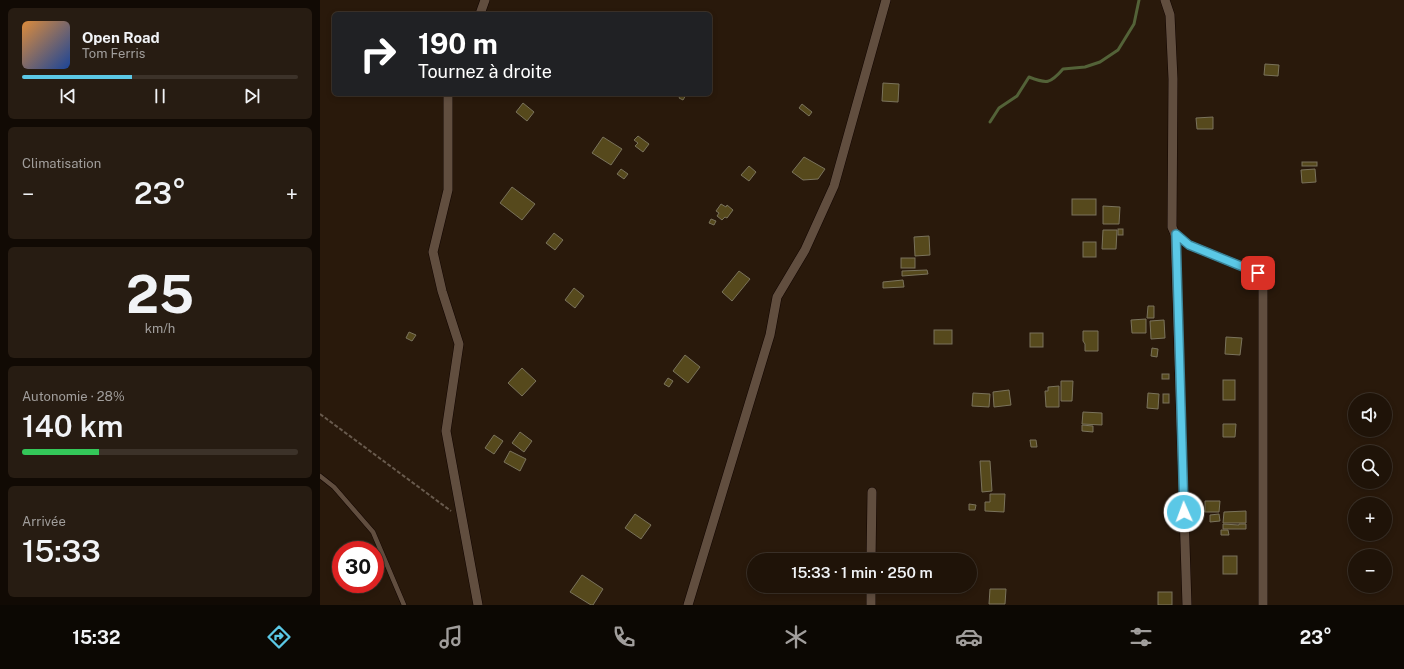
<!DOCTYPE html>
<html lang="fr">
<meta charset="utf-8">
<style>
body{margin:0;font-family:"Public Sans",sans-serif;background:#271c12;color:#f1f3f6;height:100vh;display:flex;flex-direction:column;font-size:15px;white-space:nowrap}
*{box-sizing:border-box;margin:0}
p{font-size:13px;color:#a19e9c}
.icon{flex:none;width:22px;height:22px;fill:none;stroke:currentColor;stroke-width:2;stroke-linecap:round;stroke-linejoin:round}
.map{position:relative;flex:1;overflow:hidden}
.panel{display:flex;flex-direction:column;gap:8px;padding:8px;background:#110a04;width:320px}
.panel>*{flex:none}
.hud{position:absolute;left:12px;top:12px;width:380px;height:84px;border-radius:6px;box-shadow:0 2px 6px #0003,0 0 0 1px #3c3229;background:#202124;color:#fff;overflow:hidden}
.tools{position:absolute;left:1028px;top:393px;display:grid;gap:8px}
.tools a{display:grid;place-items:center;width:44px;height:44px;border-radius:50%;background:#1f1308;box-shadow:0 2px 6px #0003,0 0 0 1px #3c3229;font-size:20px}
.speed{position:absolute;left:12px;top:541px;display:flex;gap:8px;font-size:20px;font-weight:700;text-align:center}
.speed>*{display:grid;place-content:center;width:52px;height:52px;border-radius:50%;background:#1f1308;box-shadow:0 2px 6px #0003,0 0 0 1px #3c3229;line-height:1}
.speed .limit{border:6px solid #d22;background:#fff;color:#111}
.pin{position:absolute;display:grid;place-items:center;width:34px;height:34px;color:#fff;margin:-17px;border-radius:8px;box-shadow:0 2px 6px #0006}
.me{position:absolute;width:44px;margin:-22px;rotate:358deg;stroke-linejoin:round;filter:drop-shadow(0 0 3px #0008)}
.turn{display:flex;align-items:center;gap:14px;height:84px;padding:0 20px;font-size:18px}
.turn .icon{width:52px;height:52px;stroke-width:2.5}
.turn b{display:block;font-size:28px;line-height:34px}
.big{font-size:30px;font-weight:600;line-height:1.1}
.panel .widget{flex:1;display:flex;flex-direction:column;justify-content:center;gap:6px;min-width:0;padding:0 14px;border-radius:6px;background:#271c12}
.panel .dial{align-items:center;gap:0}
.dial b{font-size:52px;line-height:1}
.song{display:flex;align-items:center;gap:12px}
.cover{width:48px;height:48px;border-radius:6px;background:linear-gradient(135deg,hsl(30 70% 55%),hsl(220 70% 35%))}
.played{height:4px;border-radius:2px;background:linear-gradient(90deg,#5bc8e6 40%,#3c3229 40%)}
.keys{display:flex;justify-content:space-around;direction:ltr}
.heat{display:flex;justify-content:space-between;align-items:center;font-size:22px;direction:ltr}
.charge{height:6px;border-radius:3px;background:linear-gradient(90deg,#34c759 28%,#3c3229 0)}
.trip{position:absolute;left:427px;top:553px;width:230px;height:40px;border-radius:20px;background:#1f1308;box-shadow:0 2px 6px #0003,0 0 0 1px #3c3229;font-weight:600;line-height:40px;text-align:center}
.tabs{display:flex;height:64px;justify-content:space-around;align-items:center;background:#0c0803;color:#a19e9c}
.tabs .icon{width:28px;height:28px}
.tabs .selected{color:#5bc8e6}
.tabs b{font-size:18px;color:#f1f3f6}
main{display:flex;flex:1;min-height:0}
.map>svg:first-child{display:block}
.lines{fill:none;stroke-linecap:round;stroke-linejoin:round}
.stream{stroke:#536238;stroke-width:3}
.building{fill:#56491c;stroke:#7a735c}
.lane-casing{stroke:#110400;stroke-width:5.5}
.street-casing{stroke:#110400;stroke-width:10}
.path{stroke:#685a4d;stroke-width:2;stroke-dasharray:4 2;stroke-linecap:butt}
.lane{stroke:#614e3f;stroke-width:4.5}
.street{stroke:#614e3f;stroke-width:9}
.route-casing{stroke:#3b8296;stroke-width:10}
.route{stroke:#5bc8e6;stroke-width:7}
</style>
<main>
<section class="panel">
<div class="widget">
<div class="song"><i class="cover"></i><div><b>Open Road</b><p>Tom Ferris</p></div></div>
<div class="played"></div>
<div class="keys"><svg class="icon" aria-label="previous" viewBox="0 0 24 24"><path d="M18 5L8 12l10 7zM5 5v14"/></svg><svg class="icon" aria-label="pause" viewBox="0 0 24 24"><path d="M8 5v14M16 5v14"/></svg><svg class="icon" aria-label="next" viewBox="0 0 24 24"><path d="M6 5l10 7-10 7zM19 5v14"/></svg></div>
</div>
<div class="widget"><p>Climatisation</p>
<div class="heat"><a>−</a><b class="big">23°</b><a>+</a></div>
</div>
<div class="widget dial"><b>25</b><p>km/h</p></div>
<div class="widget"><p>Autonomie · 28%</p><b class="big">140 km</b><div class="charge"></div></div>
<div class="widget"><p>Arrivée</p><b class="big">15:33</b></div>
</section>
<div class="map">
<svg width="1084" height="605" viewBox="0 0 1084 605">
<rect width="100%" height="100%" fill="#29190b"/>
<g class="lines">
<path class="stream" d="M 670,122 L 679,108 L 697,96 L 709,77 C 727,84 730,84 743,69 L 765,67 L 780,62 L 798,50 L 814,24 L 819,0"/>
</g>
<g class="building">
<polygon points="945,64 959,65 958,76 944,75"/>
<polygon points="563,83 579,84 578,102 562,101"/>
<polygon points="361,94 366,95 363,100 359,98"/>
<polygon points="203,103 214,112 207,121 196,112"/>
<polygon points="482,104 492,112 489,116 479,108"/>
<polygon points="893,117 893,129 877,129 876,118"/>
<polygon points="318,136 329,144 323,152 315,146 318,143 314,140"/>
<polygon points="283,137 302,149 291,165 272,153"/>
<polygon points="484,157 505,169 498,179 483,180 472,172"/>
<rect x="982" y="162" width="15" height="4"/>
<polygon points="429,166 436,172 429,181 421,175"/>
<polygon points="301,169 308,174 304,179 297,174"/>
<polygon points="995,169 996,182 982,183 981,170"/>
<polygon points="192,187 215,204 202,220 180,203"/>
<rect x="752" y="199" width="24" height="16"/>
<polygon points="401,204 406,207 407,205 413,210 407,218 405,217 402,220 397,216 399,213 396,211"/>
<polygon points="783,206 800,207 799,224 783,224"/>
<polygon points="391,219 396,221 394,225 389,223"/>
<rect x="798" y="229" width="5" height="6"/>
<polygon points="783,230 797,230 796,249 782,249"/>
<polygon points="234,233 243,240 235,250 226,243"/>
<polygon points="609,236 610,255 595,256 594,237"/>
<rect x="763" y="242" width="13" height="15"/>
<rect x="581" y="258" width="14" height="10"/>
<polygon points="607,270 608,274 582,276 582,271"/>
<polygon points="419,271 430,279 412,301 402,292"/>
<polygon points="583,280 584,287 563,288 563,282"/>
<polygon points="254,288 264,296 255,308 245,300"/>
<polygon points="828,306 834,306 834,318 827,318"/>
<polygon points="826,319 826,333 812,333 811,320"/>
<polygon points="844,320 845,338 831,339 830,321"/>
<rect x="614" y="330" width="18" height="14"/>
<polygon points="763,331 778,331 778,351 765,351 765,344 763,341"/>
<polygon points="89,332 96,335 92,341 86,338"/>
<rect x="710" y="333" width="13" height="14"/>
<polygon points="906,337 922,338 920,355 905,354"/>
<polygon points="832,348 838,349 837,357 831,356"/>
<polygon points="365,355 380,367 368,383 353,371"/>
<polygon points="202,368 216,381 202,396 188,383"/>
<rect x="842" y="374" width="7" height="5"/>
<polygon points="348,378 353,381 349,387 344,384"/>
<rect x="903" y="380" width="12" height="20"/>
<polygon points="741,381 753,381 752,401 741,401"/>
<polygon points="739,386 739,407 726,407 725,391 728,391 728,387"/>
<polygon points="689,390 691,405 674,407 673,392"/>
<polygon points="653,393 670,394 669,407 652,406"/>
<polygon points="828,393 839,394 838,409 827,408"/>
<rect x="843" y="394" width="6" height="9"/>
<polygon points="763,412 782,413 782,425 762,424"/>
<polygon points="903,424 916,424 915,437 903,437"/>
<polygon points="762,425 773,426 773,432 762,431"/>
<polygon points="200,432 212,441 204,452 192,443"/>
<polygon points="174,435 183,441 174,454 165,448"/>
<polygon points="710,440 716,440 717,447 711,447"/>
<polygon points="190,451 206,459 200,471 184,462"/>
<polygon points="660,461 670,461 672,491 662,492"/>
<polygon points="670,494 685,494 684,512 665,511 665,502 670,502"/>
<polygon points="885,501 900,501 899,512 885,512"/>
<polygon points="649,504 656,505 655,510 649,510"/>
<polygon points="926,511 926,523 903,523 904,512"/>
<polygon points="315,514 331,525 321,539 305,528"/>
<polygon points="899,514 900,521 890,522 890,515"/>
<polygon points="903,524 919,525 919,524 926,524 926,529 903,529"/>
<polygon points="901,530 908,530 909,535 901,535"/>
<rect x="903" y="556" width="14" height="18"/>
<polygon points="262,575 283,589 273,605 271,605 250,592"/>
<polygon points="670,589 686,589 685,604 669,604"/>
<rect x="838" y="592" width="14" height="13"/>
</g>
<g class="lines">
<defs>
<polyline id="lane" points="0,476 14,487 53,532 84,605"/>
<g id="street">
<polyline points="845,0 850,15 853,79 852,227 855,234 869,245 938,273 943,280 943,605"/>
<polyline points="160,14 165,0"/>
<polyline points="128,94 128,190 113,252 122,291 139,344 126,431 158,605"/>
<polyline points="855,234 867,605"/>
<polyline points="551,560 552,492"/>
<polyline points="368,605 450,335 457,297 485,250 514,186 566,0"/>
<polyline points="551,605 551,586"/>
</g>
</defs>
<use href="#lane" class="lane-casing"/>
<use href="#street" class="street-casing"/>
<polyline class="path" points="0,414 131,511"/>
<use href="#lane" class="lane"/>
<use href="#street" class="street"/>
</g>
<g class="lines">
<defs>
<polyline id="route" points="864,512 856,234 869,245 938,273"/>
</defs>
<use href="#route" class="route-casing"/>
<use href="#route" class="route"/>
</g>
</svg>
<div class="tools">
<a><svg class="icon" aria-label="sound" viewBox="0 0 24 24"><path d="M4 9h4l5-4v14l-5-4H4zM17 9q2 3 0 6"/></svg></a>
<a><svg class="icon" aria-label="search" viewBox="0 0 24 24"><circle cx="10" cy="10" r="6"/><path d="M15 15l6 6"/></svg></a>
<a>+</a>
<a>−</a>
</div>
<div class="speed"><div class="limit">30</div></div>
<div class="pin" style="left:938px;top:273px;background:#d93025"><svg class="icon" aria-label="arrive" viewBox="0 0 24 24"><path d="M6 21V4h12l-3 4 3 4H6"/></svg></div>
<svg class="me" style="left:864px;top:512px" viewBox="-20 -20 40 40"><circle r="17" fill="#5bc8e6" stroke="#fff" stroke-width="3"/><path d="M0-11L8 9 0 5-8 9z" fill="#fff"/></svg>
<div class="trip">15:33 · 1 min · 250 m</div>
<div class="hud">
<div class="turn"><svg class="icon" aria-label="right" viewBox="0 0 24 24"><path d="M7 20v-9h11M14 6l5 5-5 5"/></svg><div><b>190 m</b>Tournez à droite</div></div>
</div>
</div>
</main>
<nav class="tabs">
<b>15:32</b>
<svg class="icon selected" aria-label="directions" viewBox="0 0 24 24"><path d="M12 3l9 9-9 9-9-9zM9 14v-3h6M13 9l2 2-2 2"/></svg>
<svg class="icon" aria-label="music" viewBox="0 0 24 24"><path d="M9 18V5l10-2v13"/><circle cx="6" cy="18" r="3"/><circle cx="16" cy="16" r="3"/></svg>
<svg class="icon" aria-label="phone" viewBox="0 0 24 24"><path d="M5 4h4l2 5-3 2q2 4 5 5l2-3 5 2v4C11 20 4 13 5 4z"/></svg>
<svg class="icon" aria-label="climate" viewBox="0 0 24 24"><path d="M12 3v18M4 7l16 10M4 17L20 7"/></svg>
<svg class="icon" aria-label="car" viewBox="0 0 24 24"><path d="M5 17H2v-5l4-1 3-4h7l3 4 3 1v5h-3M9 17h6M6 11h13"/><circle cx="7" cy="17" r="2"/><circle cx="17" cy="17" r="2"/></svg>
<svg class="icon" aria-label="filters" viewBox="0 0 24 24"><path d="M4 7h16M4 17h16"/><circle cx="9" cy="7" r="2"/><circle cx="15" cy="17" r="2"/></svg>
<b>23°</b>
</nav>
